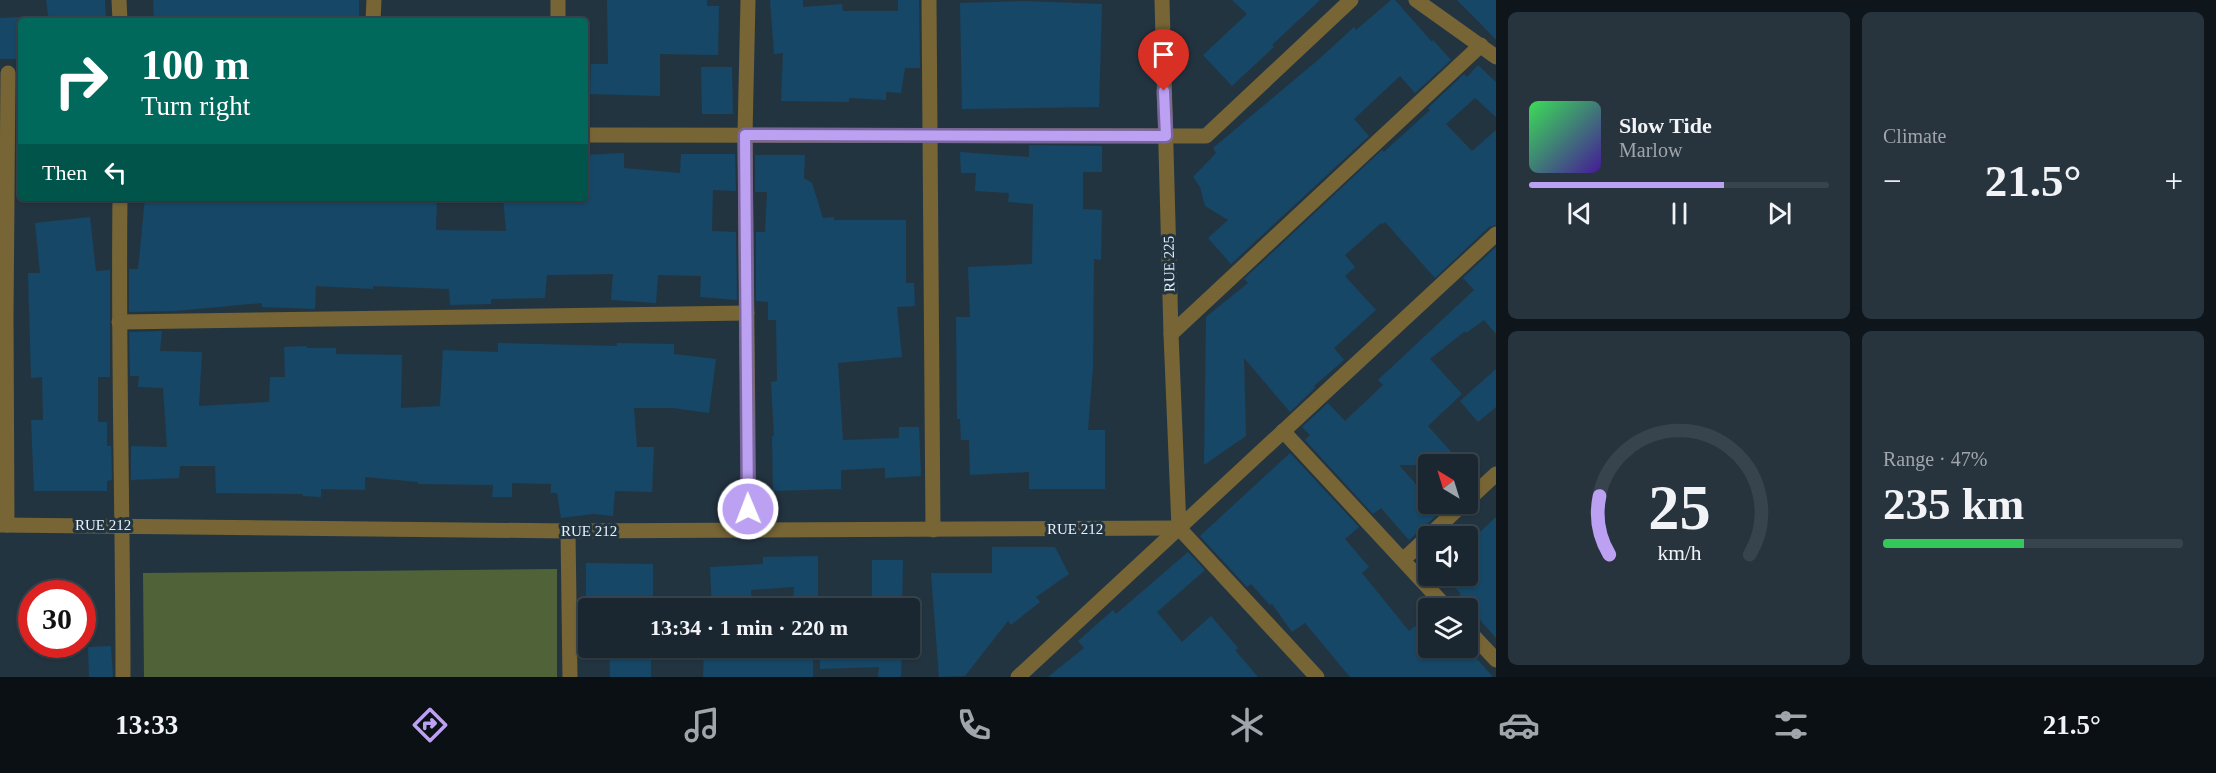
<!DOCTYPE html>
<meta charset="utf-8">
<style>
body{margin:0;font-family:Georgia,serif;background:#27333d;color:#f1f3f6;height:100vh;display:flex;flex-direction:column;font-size:22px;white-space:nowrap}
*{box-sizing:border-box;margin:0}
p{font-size:20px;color:#9fa5ab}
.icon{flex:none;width:33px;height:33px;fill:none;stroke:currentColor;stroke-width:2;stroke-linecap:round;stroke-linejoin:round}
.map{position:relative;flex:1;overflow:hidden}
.drawer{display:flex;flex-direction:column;gap:12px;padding:12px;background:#0e151b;width:720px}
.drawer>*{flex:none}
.hud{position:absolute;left:18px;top:18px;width:570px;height:183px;border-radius:6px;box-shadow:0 2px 4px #0004,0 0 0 2px #38444d;background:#00695c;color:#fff;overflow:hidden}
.needle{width:39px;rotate:322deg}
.fabs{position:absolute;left:1418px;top:454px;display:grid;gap:12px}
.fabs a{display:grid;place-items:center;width:60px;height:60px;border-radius:6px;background:#1a2731;box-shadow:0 2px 4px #0004,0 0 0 2px #38444d;font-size:30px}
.speed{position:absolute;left:18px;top:580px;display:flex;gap:12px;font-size:30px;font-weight:700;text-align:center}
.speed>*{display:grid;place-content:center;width:78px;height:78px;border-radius:50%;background:#1a2731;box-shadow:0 2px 4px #0004,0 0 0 2px #38444d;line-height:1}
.speed .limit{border:9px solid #d22;background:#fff;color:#111}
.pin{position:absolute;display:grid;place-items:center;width:51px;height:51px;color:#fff;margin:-62px -26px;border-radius:50% 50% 50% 0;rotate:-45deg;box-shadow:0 0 6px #0007}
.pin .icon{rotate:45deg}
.me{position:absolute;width:66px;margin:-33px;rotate:359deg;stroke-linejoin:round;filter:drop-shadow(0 0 4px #0008)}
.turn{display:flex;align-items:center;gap:21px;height:126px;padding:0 24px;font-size:27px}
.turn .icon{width:78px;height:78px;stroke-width:2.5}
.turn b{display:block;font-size:42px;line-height:51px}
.then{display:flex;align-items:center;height:57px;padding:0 24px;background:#0003;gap:12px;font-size:22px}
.big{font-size:45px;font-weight:700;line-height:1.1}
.drawer .widget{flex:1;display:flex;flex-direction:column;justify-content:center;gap:9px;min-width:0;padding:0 21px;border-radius:9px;background:#27333d}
.drawer .dial{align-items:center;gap:0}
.dial svg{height:156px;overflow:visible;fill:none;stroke:#38444d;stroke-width:7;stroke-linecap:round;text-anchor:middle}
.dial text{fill:#f1f3f6;stroke:none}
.song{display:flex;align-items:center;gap:18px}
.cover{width:72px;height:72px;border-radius:9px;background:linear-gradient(135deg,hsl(130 70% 55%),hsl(260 70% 35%))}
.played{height:6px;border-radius:3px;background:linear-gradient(90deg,#bca0f2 65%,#38444d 65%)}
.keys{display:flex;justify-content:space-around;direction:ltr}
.heat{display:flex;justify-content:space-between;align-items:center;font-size:33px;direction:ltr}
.charge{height:9px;border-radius:4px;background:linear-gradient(90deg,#34c759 47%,#38444d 0)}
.drawer .tiles{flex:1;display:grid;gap:12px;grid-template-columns:repeat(2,1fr)}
.trip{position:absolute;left:578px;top:598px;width:342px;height:60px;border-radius:6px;background:#1a2731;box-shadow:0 2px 4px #0004,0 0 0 2px #38444d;font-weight:700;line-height:60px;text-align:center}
.tab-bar{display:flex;height:96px;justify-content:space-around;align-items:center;background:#0a1014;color:#9fa5ab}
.tab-bar .icon{width:42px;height:42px}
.tab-bar .selected{color:#bca0f2}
.tab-bar b{font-size:27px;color:#f1f3f6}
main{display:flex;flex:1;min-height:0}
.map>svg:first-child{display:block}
.green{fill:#506338}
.building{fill:#164767}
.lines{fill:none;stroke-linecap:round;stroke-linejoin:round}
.minor{stroke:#776536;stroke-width:15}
.route-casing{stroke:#7a689d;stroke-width:15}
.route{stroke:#bca0f2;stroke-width:10}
.labels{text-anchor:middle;stroke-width:6;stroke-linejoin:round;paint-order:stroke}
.street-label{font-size:15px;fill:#e8f3fc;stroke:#233441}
</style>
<main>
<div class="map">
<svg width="1496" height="677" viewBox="0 0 1496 677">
<rect width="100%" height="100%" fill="#233441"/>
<polygon class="green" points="557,569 557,677 144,677 143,573"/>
<g class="building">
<polygon points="46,0 105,0 106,21 49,21"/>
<polygon points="153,0 359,0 359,21 154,21"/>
<polygon points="607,0 707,0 707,6 719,6 718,55 660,54 660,96 590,94 591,64 608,64"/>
<polygon points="770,0 803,0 803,7 842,4 843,11 898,11 898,0 919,0 920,68 905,68 901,93 886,92 886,100 849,98 849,102 781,101 783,53 774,54"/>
<polygon points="1232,0 1320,0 1272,45 1274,47 1232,86 1203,55 1247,14"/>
<polygon points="1391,0 1395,0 1432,42 1433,40 1451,60 1415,93 1400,76 1354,119 1369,136 1231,264 1208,238 1228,220 1205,206 1200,187 1193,177 1216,153 1213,148 1318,60 1354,27 1356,30"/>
<polygon points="1457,0 1496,0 1496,40 1479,22"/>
<polygon points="1023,1 1102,4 1099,107 962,109 960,3"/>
<polygon points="19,17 20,59 0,59 0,18"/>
<polygon points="1478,65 1496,82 1496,117 1475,98 1446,124 1472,151 1496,130 1496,225 1489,227 1435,278 1385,222 1383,224 1381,223 1345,255 1355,267 1345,276 1376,310 1334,348 1344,360 1314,386 1315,388 1290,412 1244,358 1246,436 1204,465 1206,317 1248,283 1244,279 1382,150 1384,152 1430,110 1428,108 1464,74 1467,77"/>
<polygon points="701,67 732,67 733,114 702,114"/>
<polygon points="1029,145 1102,146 1102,172 1083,172 1083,209 1102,210 1101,260 1094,259 1093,367 1088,430 1105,430 1105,489 1029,489 1029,472 970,475 969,440 961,440 960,419 957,419 956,317 970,317 968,267 1032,264 1033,204 1008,202 1009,193 975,191 976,173 961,173 960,152 1029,157"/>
<polygon points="624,153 624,168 680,173 681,154 735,154 736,191 713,190 712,231 736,232 737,300 700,297 701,276 658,275 656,303 611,300 613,274 547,275 545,298 491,299 491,304 450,305 449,289 373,286 373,289 316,286 315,309 262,307 262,303 175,311 129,312 129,269 138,269 145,198 437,198 436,230 506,231 503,198 585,198 585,155"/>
<polygon points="755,155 805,155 804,178 812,183 823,218 834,217 834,220 906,220 906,283 914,283 915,306 897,307 902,357 838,363 843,440 899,438 899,427 919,427 921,476 885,478 885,468 841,470 841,489 773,491 772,436 774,436 771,382 777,381 776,320 768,320 768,302 756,301 756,232 765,232 767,192 755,192"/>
<polygon points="90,217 96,271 110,270 110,377 98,377 98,422 107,422 107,446 111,446 112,480 107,481 107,491 34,491 31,420 43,420 42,377 31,378 28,273 40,273 35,223"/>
<polygon points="1496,247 1496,334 1484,320 1466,333 1465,331 1430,359 1462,394 1428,426 1463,465 1399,465 1428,498 1428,504 1433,504 1440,512 1409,540 1381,508 1373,514 1305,440 1310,435 1302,427 1328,403 1345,421 1383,385 1378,380 1474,290 1463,278"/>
<polygon points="162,331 160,351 202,352 199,406 269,402 270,377 285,377 284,347 307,346 307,348 336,348 336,354 402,355 401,408 440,406 443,350 498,352 498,343 617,346 617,343 674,344 674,354 716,359 709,413 673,408 634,408 637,447 654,447 652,492 615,491 613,516 593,514 561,518 557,493 551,493 551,484 512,483 512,497 492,497 493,485 418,484 418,482 365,477 365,490 321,489 321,497 303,496 302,494 216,493 215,466 180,466 179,478 131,480 131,446 167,447 163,388 138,387 139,376 130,376 129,332"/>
<polygon points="1496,369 1496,407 1478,422 1460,401"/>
<polygon points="1290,453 1359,527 1345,539 1369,567 1362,573 1409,631 1415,626 1418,630 1428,622 1428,648 1467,648 1493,677 1350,677 1305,623 1292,632 1272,604 1270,605 1251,584 1247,587 1200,536"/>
<polygon points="1496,517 1496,638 1459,596 1461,594 1444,576 1467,576 1467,544"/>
<polygon points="992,547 1055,547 1069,574 1036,597 1040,602 1011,625 1008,621 965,676 939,677 931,573 992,573"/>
<polygon points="1188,552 1205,570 1157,612 1182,642 1211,616 1238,648 1235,650 1258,677 1048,677 1084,648 1078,641 1113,610 1116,614"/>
<polygon points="818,556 818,609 793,609 794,587 751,590 752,609 712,609 710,567 763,564 763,557"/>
<polygon points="872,560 903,560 902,609 872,609"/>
<polygon points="586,563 653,564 653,609 586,609"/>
<polygon points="111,646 113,677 89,677 88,647"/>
<polygon points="609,648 651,648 651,677 610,677"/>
<polygon points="704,648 761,648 761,653 813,652 813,677 703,677"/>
<polygon points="820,648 902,648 901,677 878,677 879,667 820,669"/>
</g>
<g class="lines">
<g class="minor">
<polyline points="119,0 120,21"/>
<polyline points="748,0 745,135 749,530"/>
<polyline points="929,0 933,530"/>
<polyline points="1162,0 1171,334 1179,528"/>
<polyline points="1416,0 1496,57"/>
<polyline points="373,21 374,0"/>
<polyline points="558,21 558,0"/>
<polyline points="585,135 1206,136 1351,0"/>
<path d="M 120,198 C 118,358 123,517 123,677"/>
<polyline points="119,322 747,313"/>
<polyline points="1171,334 1481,45"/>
<polyline points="1283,431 1448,609"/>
<polyline points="1467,501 1496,474"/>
<polyline points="0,525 568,531 1179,528"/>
<polyline points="7,525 6,317 8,73"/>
<polyline points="1179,528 1317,677"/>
<polyline points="568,531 570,677"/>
<polyline points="1403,560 1463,504"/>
<polyline points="1467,629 1496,660"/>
<polyline points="1018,677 1496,234"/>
</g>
</g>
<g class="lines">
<defs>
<polyline id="route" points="748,509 745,135 1166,136 1164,91"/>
</defs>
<use href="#route" class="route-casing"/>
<use href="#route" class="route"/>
</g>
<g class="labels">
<g class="street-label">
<text transform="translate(1169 264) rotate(-91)" y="5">RUE 225</text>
<text x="103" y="530">RUE 212</text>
<text x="1075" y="534">RUE 212</text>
<text x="589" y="536">RUE 212</text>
</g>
</g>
</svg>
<div class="fabs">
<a><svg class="needle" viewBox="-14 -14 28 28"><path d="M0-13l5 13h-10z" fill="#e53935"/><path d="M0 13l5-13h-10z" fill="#9fa5ab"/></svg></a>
<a><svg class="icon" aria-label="sound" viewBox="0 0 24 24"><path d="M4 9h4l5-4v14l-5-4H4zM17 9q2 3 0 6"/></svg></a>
<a><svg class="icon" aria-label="layers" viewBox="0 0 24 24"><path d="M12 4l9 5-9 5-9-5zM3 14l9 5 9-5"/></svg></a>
</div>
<div class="speed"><div class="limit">30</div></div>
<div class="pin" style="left:1164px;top:91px;background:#d93025"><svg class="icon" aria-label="arrive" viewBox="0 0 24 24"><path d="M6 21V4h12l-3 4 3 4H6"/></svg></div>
<svg class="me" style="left:748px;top:509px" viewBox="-20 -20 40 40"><circle r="17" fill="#bca0f2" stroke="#fff" stroke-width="3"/><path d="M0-11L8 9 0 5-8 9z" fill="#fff"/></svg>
<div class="trip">13:34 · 1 min · 220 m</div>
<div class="hud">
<div class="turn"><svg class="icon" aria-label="right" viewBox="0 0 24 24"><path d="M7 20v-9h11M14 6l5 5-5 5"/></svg><div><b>100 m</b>Turn right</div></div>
<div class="then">Then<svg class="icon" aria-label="left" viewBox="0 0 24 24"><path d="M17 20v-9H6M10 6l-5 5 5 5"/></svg></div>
</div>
</div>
<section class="drawer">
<div class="tiles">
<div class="widget">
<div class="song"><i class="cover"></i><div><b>Slow Tide</b><p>Marlow</p></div></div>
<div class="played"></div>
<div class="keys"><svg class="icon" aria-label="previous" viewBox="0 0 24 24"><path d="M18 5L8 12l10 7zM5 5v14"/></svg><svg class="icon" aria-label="pause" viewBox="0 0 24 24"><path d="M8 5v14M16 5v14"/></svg><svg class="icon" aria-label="next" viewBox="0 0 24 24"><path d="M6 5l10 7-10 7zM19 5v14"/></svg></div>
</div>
<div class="widget"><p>Climate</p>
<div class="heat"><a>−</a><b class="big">21.5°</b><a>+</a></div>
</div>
<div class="widget dial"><svg viewBox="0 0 100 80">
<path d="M14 69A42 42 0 1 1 86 69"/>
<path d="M14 69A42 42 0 0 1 9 39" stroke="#bca0f2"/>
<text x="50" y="56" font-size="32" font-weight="700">25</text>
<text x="50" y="72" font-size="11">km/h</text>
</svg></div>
<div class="widget"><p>Range · 47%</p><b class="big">235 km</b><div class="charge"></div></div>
</div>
</section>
</main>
<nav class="tab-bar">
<b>13:33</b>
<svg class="icon selected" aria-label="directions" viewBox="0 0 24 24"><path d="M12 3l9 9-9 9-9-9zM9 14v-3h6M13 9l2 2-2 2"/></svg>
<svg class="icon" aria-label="music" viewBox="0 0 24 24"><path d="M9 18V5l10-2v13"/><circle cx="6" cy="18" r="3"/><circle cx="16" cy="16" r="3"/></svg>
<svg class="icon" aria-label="phone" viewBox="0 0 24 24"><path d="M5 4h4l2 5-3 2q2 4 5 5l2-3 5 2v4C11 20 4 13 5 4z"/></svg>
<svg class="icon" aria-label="climate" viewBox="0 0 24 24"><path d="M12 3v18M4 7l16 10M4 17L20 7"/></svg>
<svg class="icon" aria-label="car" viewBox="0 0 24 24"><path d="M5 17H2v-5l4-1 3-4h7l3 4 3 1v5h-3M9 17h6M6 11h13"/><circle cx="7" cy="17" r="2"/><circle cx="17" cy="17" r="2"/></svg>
<svg class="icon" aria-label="filters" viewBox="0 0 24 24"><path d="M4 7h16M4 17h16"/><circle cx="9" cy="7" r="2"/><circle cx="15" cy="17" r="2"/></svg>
<b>21.5°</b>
</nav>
